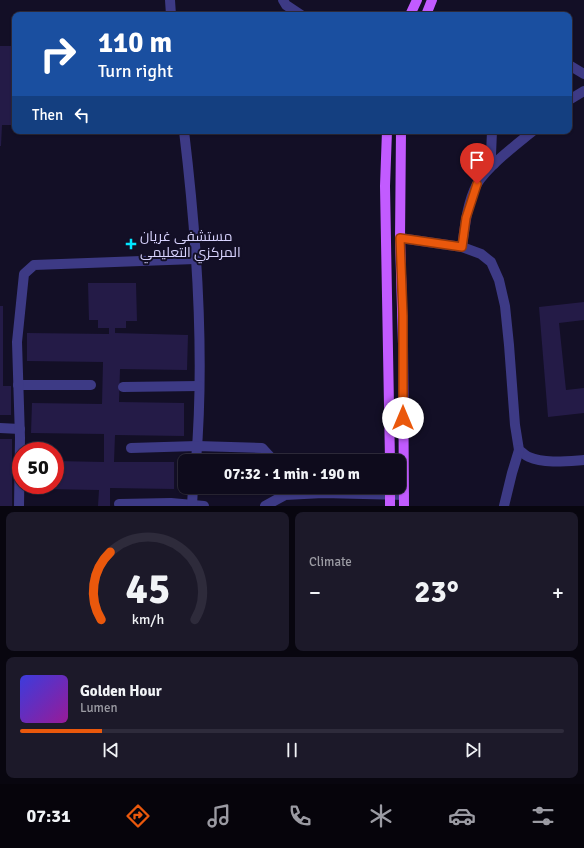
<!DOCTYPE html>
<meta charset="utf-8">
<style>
body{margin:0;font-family:Signika,Cairo,sans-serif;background:#1c1929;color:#f1f3f6;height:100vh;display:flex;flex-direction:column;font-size:15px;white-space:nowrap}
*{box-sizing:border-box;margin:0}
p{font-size:13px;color:#9b9ba3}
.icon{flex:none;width:22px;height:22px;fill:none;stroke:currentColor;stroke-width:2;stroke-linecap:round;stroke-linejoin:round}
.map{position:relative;height:506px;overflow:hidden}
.sheet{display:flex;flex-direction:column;gap:6px;padding:6px;background:#08060f;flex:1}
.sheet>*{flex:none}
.hud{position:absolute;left:12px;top:12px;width:560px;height:122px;border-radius:8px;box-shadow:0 1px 3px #0004,0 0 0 1px #2e2b3b;background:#1a4fa0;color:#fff;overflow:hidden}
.speed{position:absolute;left:12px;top:442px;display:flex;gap:8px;font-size:20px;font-weight:700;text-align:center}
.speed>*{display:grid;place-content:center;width:52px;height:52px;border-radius:50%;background:#0e0b1c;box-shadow:0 1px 3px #0004,0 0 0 1px #2e2b3b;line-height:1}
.speed .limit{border:6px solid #d22;background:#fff;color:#111}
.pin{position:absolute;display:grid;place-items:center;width:34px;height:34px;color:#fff;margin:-41px -17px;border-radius:50% 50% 50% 0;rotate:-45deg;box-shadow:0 0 4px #0007}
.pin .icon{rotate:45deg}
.me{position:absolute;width:44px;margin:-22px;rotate:0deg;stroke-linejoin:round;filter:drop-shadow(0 0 3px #0008)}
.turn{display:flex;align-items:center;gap:14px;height:84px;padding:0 20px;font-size:18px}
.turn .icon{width:52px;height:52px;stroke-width:2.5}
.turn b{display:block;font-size:28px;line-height:34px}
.then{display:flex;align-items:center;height:38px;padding:0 20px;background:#0003;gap:8px;font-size:15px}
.big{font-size:30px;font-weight:700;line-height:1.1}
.sheet .widget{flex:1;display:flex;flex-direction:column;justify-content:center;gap:6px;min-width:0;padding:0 14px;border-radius:8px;background:#1c1929}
.sheet .dial{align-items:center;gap:0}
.dial svg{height:104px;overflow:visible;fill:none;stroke:#2e2b3b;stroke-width:7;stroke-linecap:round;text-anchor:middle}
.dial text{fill:#f1f3f6;stroke:none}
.song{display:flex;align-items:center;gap:12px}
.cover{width:48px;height:48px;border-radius:6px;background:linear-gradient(135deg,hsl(240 70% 55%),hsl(300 70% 35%))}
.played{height:4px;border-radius:2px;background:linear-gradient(90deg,#ea580c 15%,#2e2b3b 15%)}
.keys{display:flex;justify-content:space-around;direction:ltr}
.heat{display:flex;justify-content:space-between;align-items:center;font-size:22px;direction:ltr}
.sheet .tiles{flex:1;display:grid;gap:6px;grid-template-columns:1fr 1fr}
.widget:last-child{grid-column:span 2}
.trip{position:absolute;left:178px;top:454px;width:228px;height:40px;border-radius:8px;background:#0e0b1c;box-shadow:0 1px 3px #0004,0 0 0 1px #2e2b3b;font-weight:700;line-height:40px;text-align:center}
.tab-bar{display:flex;height:64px;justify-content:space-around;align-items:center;background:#06040b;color:#9b9ba3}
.tab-bar .icon{width:28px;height:28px}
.tab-bar .selected{color:#ea580c}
.tab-bar b{font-size:18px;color:#f1f3f6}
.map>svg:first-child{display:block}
.building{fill:#241b47}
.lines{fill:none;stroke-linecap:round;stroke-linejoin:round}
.minor{stroke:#3d3a85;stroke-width:10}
.major{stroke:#c25bff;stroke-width:10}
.route-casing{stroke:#983908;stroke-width:10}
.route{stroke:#ea580c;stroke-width:7}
.poi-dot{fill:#00e5ff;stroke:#130f26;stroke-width:1.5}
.labels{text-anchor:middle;stroke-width:4;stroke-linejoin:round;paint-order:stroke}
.poi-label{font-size:14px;fill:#d9d4ff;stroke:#130f26;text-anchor:start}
</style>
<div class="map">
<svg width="584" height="506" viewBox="0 0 584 506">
<rect width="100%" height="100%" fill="#130f26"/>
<g class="building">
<polygon points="0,46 15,46 14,106 15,106 15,125 2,125 1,146 0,146"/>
<polygon points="88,283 136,283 137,321 126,321 126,328 115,328 115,333 188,335 187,370 120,369 119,402 184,403 184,436 115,435 114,462 174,462 174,489 110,488 110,506 98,506 99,490 45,489 45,485 55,485 55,461 104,462 104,434 31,433 32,403 102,404 103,362 27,361 27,333 109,334 109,328 98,328 98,320 89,320"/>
<polygon points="584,302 584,320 559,323 566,390 584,388 584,413 548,417 539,307"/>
<polygon points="0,306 3,306 3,386 11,386 11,415 0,415"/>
<rect x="0" y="439" width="12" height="67"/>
</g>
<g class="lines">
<g class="minor">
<polyline points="170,0 171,15"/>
<polyline points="283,0 286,5 301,15"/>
<polyline points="569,65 584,74"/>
<polyline points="569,100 584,91"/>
<path d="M 184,131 C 197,239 205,353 196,461"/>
<polyline points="492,131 491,155 494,164"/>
<path d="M 400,238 L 462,247 L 481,254 L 491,262 L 499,280 L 505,306 L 509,345 L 515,425 L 519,450 C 522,452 526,456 529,457 C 544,464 569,461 584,460"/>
<path d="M 462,247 C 465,226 467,203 477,184 C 488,166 516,145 533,131"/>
<polyline points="18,385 91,385"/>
<polyline points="123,387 199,386"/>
<polyline points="0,428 20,429"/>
<polyline points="131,448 197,446 262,448 274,461"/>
<polyline points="119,504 171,503 204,506"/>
<polyline points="19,506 20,438 17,342 24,274 34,265 195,259"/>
<polyline points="192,506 193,487"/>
<polyline points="265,506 285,495 323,493 404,495"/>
<polyline points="504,506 512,473 519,450"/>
</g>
<g class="major">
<polyline points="410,15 417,0"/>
<polyline points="426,15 432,0"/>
<polyline points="387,131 385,186 390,461"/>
<polyline points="401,131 400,238 403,344 404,506"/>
<polyline points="390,487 390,506"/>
</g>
</g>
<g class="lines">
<defs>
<polyline id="route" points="403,418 403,316 400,238 462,247 466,218 477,184"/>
</defs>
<use href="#route" class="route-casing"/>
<use href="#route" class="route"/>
</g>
<path class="poi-dot" d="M129 238h4v4h4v4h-4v4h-4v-4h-4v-4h4z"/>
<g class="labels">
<g class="poi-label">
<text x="140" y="241">مستشفى غريان<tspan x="140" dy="16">المركزي التعليمي</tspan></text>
</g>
</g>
</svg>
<div class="speed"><div class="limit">50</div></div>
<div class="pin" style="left:477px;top:184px;background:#d93025"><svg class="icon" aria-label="arrive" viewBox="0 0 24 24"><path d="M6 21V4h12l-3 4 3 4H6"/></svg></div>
<svg class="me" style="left:403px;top:418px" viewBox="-20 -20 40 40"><circle r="19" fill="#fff"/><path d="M0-13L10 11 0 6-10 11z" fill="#ea580c"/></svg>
<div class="trip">07:32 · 1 min · 190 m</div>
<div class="hud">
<div class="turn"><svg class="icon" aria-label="right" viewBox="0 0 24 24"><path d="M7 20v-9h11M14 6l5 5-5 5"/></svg><div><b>110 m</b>Turn right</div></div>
<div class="then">Then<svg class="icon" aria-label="left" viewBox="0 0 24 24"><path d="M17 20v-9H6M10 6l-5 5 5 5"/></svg></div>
</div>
</div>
<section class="sheet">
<div class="tiles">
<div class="widget dial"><svg viewBox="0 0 100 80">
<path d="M14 69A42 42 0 1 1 86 69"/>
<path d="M14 69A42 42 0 0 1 21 17" stroke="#ea580c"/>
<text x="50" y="56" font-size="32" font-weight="700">45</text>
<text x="50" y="72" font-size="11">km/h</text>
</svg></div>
<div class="widget"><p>Climate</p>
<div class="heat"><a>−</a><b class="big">23°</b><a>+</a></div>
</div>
<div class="widget">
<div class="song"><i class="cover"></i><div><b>Golden Hour</b><p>Lumen</p></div></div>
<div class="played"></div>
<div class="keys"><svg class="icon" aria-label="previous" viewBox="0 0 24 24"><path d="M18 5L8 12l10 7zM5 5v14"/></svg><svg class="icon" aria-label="pause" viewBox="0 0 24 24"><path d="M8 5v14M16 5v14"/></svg><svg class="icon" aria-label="next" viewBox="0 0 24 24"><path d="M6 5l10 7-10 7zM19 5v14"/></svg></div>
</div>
</div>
</section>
<nav class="tab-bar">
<b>07:31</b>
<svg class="icon selected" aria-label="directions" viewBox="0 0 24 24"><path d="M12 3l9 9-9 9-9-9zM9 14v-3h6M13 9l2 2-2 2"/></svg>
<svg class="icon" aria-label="music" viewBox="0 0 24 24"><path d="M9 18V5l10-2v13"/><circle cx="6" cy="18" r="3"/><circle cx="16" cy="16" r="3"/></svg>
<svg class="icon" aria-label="phone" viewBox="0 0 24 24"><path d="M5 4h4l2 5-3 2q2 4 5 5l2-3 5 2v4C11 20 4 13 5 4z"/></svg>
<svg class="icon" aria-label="climate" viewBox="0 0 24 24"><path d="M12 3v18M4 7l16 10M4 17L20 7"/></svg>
<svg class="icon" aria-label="car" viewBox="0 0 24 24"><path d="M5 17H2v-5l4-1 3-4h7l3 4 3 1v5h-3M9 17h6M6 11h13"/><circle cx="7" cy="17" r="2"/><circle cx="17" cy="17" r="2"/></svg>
<svg class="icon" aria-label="filters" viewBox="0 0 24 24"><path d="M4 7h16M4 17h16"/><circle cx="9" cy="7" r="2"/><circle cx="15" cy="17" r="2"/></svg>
</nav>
